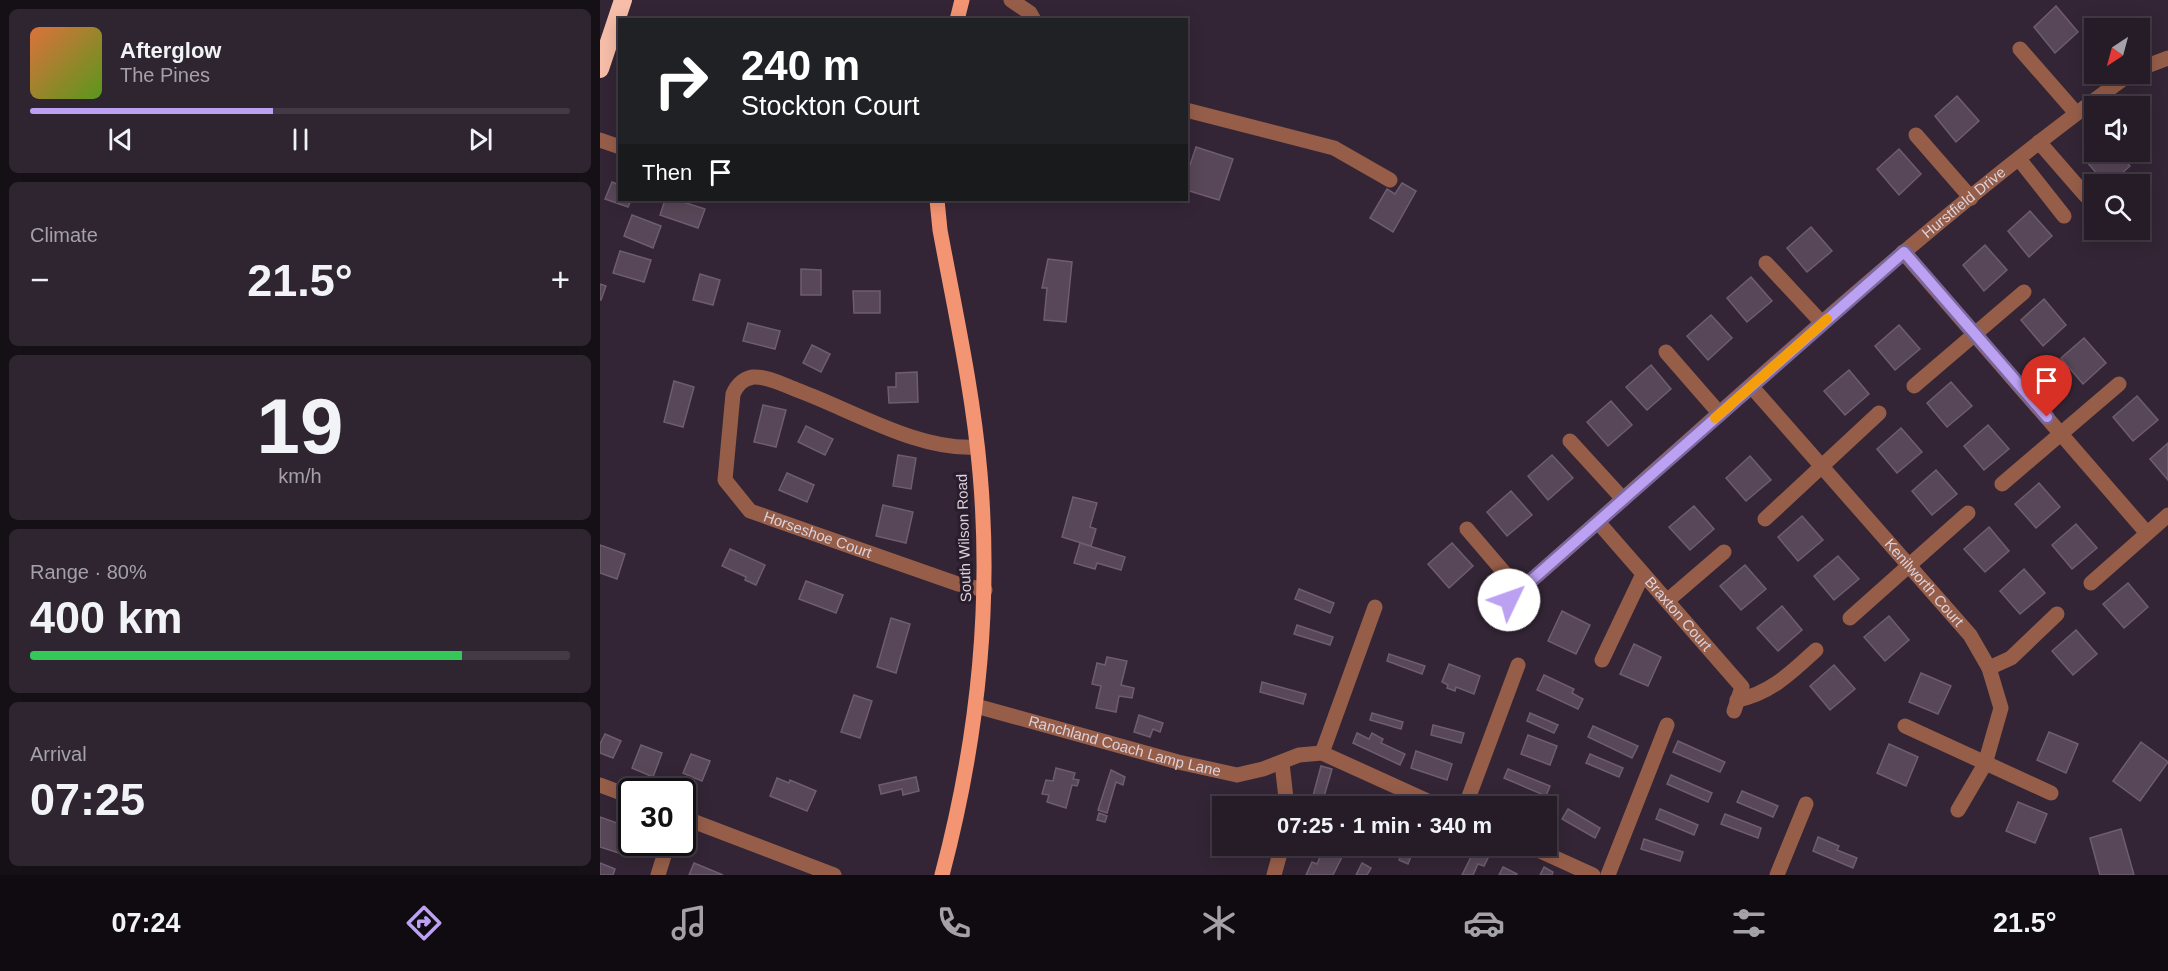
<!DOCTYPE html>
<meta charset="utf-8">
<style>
body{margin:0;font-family:Arial,sans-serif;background:#2e2530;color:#f1f3f6;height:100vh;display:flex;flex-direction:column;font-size:22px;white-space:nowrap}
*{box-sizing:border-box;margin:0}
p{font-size:20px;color:#a4a1a8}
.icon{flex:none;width:33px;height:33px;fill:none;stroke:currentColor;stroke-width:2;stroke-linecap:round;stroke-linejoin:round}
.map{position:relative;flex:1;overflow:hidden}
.panel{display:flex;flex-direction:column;gap:9px;padding:9px;background:#150f16;width:600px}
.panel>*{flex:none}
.top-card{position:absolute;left:18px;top:18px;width:570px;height:183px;border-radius:0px;box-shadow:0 3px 15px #0003,0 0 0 2px #423a45;background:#202124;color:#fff;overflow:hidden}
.needle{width:39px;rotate:216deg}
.buttons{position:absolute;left:1484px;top:18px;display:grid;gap:12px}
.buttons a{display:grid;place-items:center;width:66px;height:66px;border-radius:0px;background:#261c28;box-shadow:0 3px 15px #0003,0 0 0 2px #423a45;font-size:30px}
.speed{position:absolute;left:18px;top:778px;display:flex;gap:12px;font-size:30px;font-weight:700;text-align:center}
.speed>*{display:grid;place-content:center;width:78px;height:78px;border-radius:50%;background:#261c28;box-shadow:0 3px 15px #0003,0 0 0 2px #423a45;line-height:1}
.speed .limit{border:3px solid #111;border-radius:9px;background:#fff;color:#111}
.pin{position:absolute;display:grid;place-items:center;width:51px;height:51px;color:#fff;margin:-62px -26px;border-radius:50% 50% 50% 0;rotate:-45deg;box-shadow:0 0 6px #0007}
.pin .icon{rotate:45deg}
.me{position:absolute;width:66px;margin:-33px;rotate:48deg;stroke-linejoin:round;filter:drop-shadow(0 0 4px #0008)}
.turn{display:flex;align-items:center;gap:21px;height:126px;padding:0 24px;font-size:27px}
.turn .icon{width:78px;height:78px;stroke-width:2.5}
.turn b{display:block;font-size:42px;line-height:51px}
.then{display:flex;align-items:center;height:57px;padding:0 24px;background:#0003;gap:12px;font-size:22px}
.big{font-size:45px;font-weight:700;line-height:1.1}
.panel .card{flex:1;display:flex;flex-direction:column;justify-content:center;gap:9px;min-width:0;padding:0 21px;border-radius:9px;background:#2e2530}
.panel .dial{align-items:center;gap:0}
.dial b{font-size:78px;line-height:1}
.song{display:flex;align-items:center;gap:18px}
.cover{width:72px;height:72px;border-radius:9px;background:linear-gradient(135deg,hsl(20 70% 55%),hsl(90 70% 35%))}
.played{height:6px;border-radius:3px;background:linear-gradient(90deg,#bca0f2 45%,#423a45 45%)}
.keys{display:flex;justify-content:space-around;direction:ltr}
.heat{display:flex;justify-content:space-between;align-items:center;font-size:33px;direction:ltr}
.charge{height:9px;border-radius:4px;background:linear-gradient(90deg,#34c759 80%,#423a45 0)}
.trip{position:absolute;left:612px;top:796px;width:345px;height:60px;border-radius:0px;background:#261c28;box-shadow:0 3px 15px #0003,0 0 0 2px #423a45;font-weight:700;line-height:60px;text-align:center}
.tab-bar{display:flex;height:96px;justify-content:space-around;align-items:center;background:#0f0b10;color:#a4a1a8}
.tab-bar .icon{width:42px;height:42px}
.tab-bar .current{color:#bca0f2}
.tab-bar b{font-size:27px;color:#f1f3f6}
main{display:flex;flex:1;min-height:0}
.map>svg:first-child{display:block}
.building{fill:#584758;stroke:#6e5d6e;stroke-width:1.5}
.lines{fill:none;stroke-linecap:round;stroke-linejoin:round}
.minor{stroke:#965e49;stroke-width:15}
.major{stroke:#f39573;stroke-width:15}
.highway{stroke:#f6bda8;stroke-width:18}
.route-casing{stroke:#7a689d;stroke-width:15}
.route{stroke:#bca0f2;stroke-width:10}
.slow{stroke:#f59e0b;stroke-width:10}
.labels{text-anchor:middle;stroke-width:6;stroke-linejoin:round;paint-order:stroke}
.street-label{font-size:15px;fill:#dad1dc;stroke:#291c2b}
</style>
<main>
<section class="panel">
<div class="card">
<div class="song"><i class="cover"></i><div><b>Afterglow</b><p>The Pines</p></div></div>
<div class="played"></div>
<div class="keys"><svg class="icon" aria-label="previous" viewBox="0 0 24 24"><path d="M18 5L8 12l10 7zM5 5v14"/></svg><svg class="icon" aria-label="pause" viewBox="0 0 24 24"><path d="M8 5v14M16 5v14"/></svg><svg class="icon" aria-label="next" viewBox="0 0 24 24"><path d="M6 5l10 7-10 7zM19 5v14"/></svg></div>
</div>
<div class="card"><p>Climate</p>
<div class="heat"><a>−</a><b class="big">21.5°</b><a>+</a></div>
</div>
<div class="card dial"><b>19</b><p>km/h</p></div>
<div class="card"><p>Range · 80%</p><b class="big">400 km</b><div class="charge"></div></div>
<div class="card"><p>Arrival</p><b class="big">07:25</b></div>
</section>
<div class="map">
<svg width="1568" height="875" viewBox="0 0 1568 875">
<rect width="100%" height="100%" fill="#332535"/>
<g class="building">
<polygon points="1456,6 1478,32 1455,53 1434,27"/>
<polygon points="1357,96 1379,121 1356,142 1335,116"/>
<polygon points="596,147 633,159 619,200 586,190 586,177"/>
<polygon points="1299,149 1321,174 1299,195 1277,169"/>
<polygon points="1496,152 1518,152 1530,166 1510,184 1506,184 1486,161"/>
<polygon points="12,182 20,185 20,200 31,200 28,207 5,199"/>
<polygon points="802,183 816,191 793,232 770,218 787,189 795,194"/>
<polygon points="65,200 77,200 105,209 98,228 60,215"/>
<polygon points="1430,211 1452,236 1429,257 1408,231"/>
<polygon points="32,215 61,226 53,248 24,236"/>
<polygon points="1211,227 1232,251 1207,272 1187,248"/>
<polygon points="1385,245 1407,270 1384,291 1363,265"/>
<polygon points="20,251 51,260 44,282 13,273"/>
<polygon points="448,259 472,262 466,322 444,320 447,288 442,288"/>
<polygon points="201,269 221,270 221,295 201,295"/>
<polygon points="100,274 120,280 113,305 93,300"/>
<polygon points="1151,277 1172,301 1147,322 1127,298"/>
<polygon points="0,284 6,286 1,300 0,300"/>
<polygon points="253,291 280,291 280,313 254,313"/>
<polygon points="1444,299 1466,325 1443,346 1421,320"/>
<polygon points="1111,315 1132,338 1108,360 1087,336"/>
<polygon points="148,323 180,331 175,349 143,341"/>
<polygon points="1299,325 1320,349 1295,370 1275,346"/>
<polygon points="1484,338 1506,363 1483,384 1461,358"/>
<polygon points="212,345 230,354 221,372 203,363"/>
<polygon points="1051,365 1071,389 1047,410 1026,387"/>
<polygon points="1249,370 1269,394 1245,415 1224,391"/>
<polygon points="317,372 318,402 289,403 288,387 296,387 296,373"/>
<polygon points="74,381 94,387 83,427 64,422"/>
<polygon points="1351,382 1372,406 1347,427 1327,403"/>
<polygon points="1537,396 1558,420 1533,441 1513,417"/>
<polygon points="1011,401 1032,425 1008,446 987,422"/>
<polygon points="163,405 186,410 176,447 154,442"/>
<polygon points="1388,425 1409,449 1384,470 1364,446"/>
<polygon points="206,426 233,439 225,455 198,442"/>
<polygon points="1301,428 1322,452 1297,473 1277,449"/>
<polygon points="1568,443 1568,480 1550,459"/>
<polygon points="298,455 316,458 311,489 293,486"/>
<polygon points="952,455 973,478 948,500 928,476"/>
<polygon points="1150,456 1171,480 1146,501 1126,478"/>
<polygon points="1336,470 1357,494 1332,515 1312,491"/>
<polygon points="187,473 214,485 207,502 179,490"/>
<polygon points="1439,483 1460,507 1436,528 1415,504"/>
<polygon points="911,491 932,515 907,536 887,512"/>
<polygon points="473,497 497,503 490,527 496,529 491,546 462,537"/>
<polygon points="283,505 313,512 306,543 276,536"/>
<polygon points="1094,506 1114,529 1090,550 1069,527"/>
<polygon points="1202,516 1223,540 1198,561 1178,537"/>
<polygon points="1476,524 1497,548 1472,569 1452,545"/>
<polygon points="1389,527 1409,551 1385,572 1364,549"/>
<polygon points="480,543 525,557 521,570 497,563 495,569 474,563"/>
<polygon points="852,543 873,566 849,588 828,564"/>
<polygon points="0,545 25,554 17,579 0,573"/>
<polygon points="130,549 165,565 156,585 145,580 146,577 122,566"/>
<polygon points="1238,556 1259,579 1234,600 1214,576"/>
<polygon points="1145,565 1166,589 1141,610 1120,586"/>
<polygon points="1424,569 1445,593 1420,614 1400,591"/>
<polygon points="206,581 243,595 236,613 199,599"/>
<polygon points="1528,583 1548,607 1524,628 1503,604"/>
<polygon points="699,589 734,603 730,613 695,599"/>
<polygon points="1182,606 1202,630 1178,651 1157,628"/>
<polygon points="962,611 990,625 976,654 948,641"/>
<polygon points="1289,616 1309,640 1285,661 1264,637"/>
<polygon points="291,618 310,624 296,673 277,667"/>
<polygon points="697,625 733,637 730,645 694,634"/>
<polygon points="1476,630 1497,654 1473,675 1452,651"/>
<polygon points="1034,644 1061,657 1048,686 1020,674"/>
<polygon points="789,654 825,666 822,674 787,661"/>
<polygon points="507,657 527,661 521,685 534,688 532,698 519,696 516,712 496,708 501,686 492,684 497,663 505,665"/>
<polygon points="849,664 880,676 874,694 856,687 855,691 847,688 848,685 842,682"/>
<polygon points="1234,665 1255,689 1230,710 1210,686"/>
<polygon points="1321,673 1351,686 1338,714 1309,702"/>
<polygon points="944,675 974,689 972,693 983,699 978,709 937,690"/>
<polygon points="662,682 706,694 703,704 660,692"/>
<polygon points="254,695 272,701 260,738 241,732"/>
<polygon points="772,713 803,722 801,729 770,720"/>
<polygon points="930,713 958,725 954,733 927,721"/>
<polygon points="539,715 563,723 560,732 553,729 550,737 534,732"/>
<polygon points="833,725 864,733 861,743 831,735"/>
<polygon points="993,726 1038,746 1032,758 988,737"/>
<polygon points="1449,732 1478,744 1466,773 1437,760"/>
<polygon points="757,733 769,739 772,733 783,739 781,743 805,754 800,765 753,743"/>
<polygon points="5,734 21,741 13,758 0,753 0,744"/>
<polygon points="928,735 957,746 950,765 921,754"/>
<polygon points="1078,741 1125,762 1120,772 1073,752"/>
<polygon points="1541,742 1568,762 1540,801 1513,781"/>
<polygon points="1289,744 1318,757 1306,786 1277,773"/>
<polygon points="41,745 62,753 53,777 32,768"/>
<polygon points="816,751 852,764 847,780 811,768"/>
<polygon points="91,754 110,761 102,781 83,773"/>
<polygon points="990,754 1023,768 1019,777 986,763"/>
<polygon points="721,766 732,769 721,807 710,807"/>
<polygon points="456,768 475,773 473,779 479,780 477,786 472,785 466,808 447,802 449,795 442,794 446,780 453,781"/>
<polygon points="908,769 950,786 946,796 904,778"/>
<polygon points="511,770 525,777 523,785 516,782 507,813 498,810"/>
<polygon points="1071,775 1112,793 1108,802 1067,784"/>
<polygon points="316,777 319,791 303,795 302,789 281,794 279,785"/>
<polygon points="177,778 189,783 190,780 216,791 207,811 170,796"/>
<polygon points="1142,791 1178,806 1173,817 1137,802"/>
<polygon points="897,796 922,807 894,805"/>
<polygon points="1418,802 1447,814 1435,843 1406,831"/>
<polygon points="968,809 1000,828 995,838 962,819"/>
<polygon points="1060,809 1098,825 1094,835 1056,819"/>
<polygon points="499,813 507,816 505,822 497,820"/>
<polygon points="1125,814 1161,828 1158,838 1121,824"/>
<polygon points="0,817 28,827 19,853 0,847"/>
<polygon points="1521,829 1534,875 1500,875 1490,838"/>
<polygon points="1218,837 1239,846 1237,850 1257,858 1253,868 1213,851"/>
<polygon points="1044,839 1083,852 1080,861 1041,849"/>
<polygon points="725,846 744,853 733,875 706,875 712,862 717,864"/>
<polygon points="767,846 788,846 784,856 766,848"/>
<polygon points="805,846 815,846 808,864 799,860"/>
<polygon points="874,851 888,858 884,866 878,864 873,875 862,875"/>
<polygon points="0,863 15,869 13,875 0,875"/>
<polygon points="94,863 123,875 89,875"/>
<polygon points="762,863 771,868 767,875 756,875"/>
<polygon points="903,867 917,874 916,875 899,875"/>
<polygon points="944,867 953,872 952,875 940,875"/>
</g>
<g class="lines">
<g class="minor">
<polyline points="411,0 430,13 434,20"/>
<polyline points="1420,49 1476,113"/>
<polyline points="1539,69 1568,58"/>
<polyline points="586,110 734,148 790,180"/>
<polyline points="1316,135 1371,198"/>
<polyline points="0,140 20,147"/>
<polyline points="1439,142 1486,196"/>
<polyline points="1419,159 1464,216"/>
<polyline points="1303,252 1546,532"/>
<polyline points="1166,263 1222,323"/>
<polyline points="1066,352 1120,414"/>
<path id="s1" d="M 1151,386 L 1370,635 L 1389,668 L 1401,708 L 1385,764 L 1358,810"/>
<polyline points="1314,386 1424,292"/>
<polyline points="970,441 1023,499"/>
<path id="s2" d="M 377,447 C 318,451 252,410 197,390 C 184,385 167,376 153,377 C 142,379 137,385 133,394 L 125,480 L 150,511 L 358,584 L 385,590"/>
<polyline points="1402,484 1519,384"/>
<polyline points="1165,519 1279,413"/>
<path id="s3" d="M 998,522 L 1142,687 L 1134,711"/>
<polyline points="867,529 920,591"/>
<polyline points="1491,583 1568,515"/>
<path id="s4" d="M 909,600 C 1113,422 1310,233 1530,74"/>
<polyline points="1067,601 1124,552"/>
<polyline points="1250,618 1368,513"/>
<polyline points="1002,660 1043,574"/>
<polyline points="1389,668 1411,658 1457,614"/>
<path d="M 1137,700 C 1170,694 1192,672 1216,650"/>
<path id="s5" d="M 376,706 L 578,762 L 637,775 L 663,769 L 699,755 L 722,753 L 841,807"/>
<polyline points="1305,726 1451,793"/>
<polyline points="722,753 775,607"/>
<polyline points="682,763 687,807"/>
<polyline points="0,785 32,797"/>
<polyline points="865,807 918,665"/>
<polyline points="82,817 234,875"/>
<polyline points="929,846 993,875"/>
<polyline points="58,875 68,843"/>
<polyline points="674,875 682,846"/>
<polyline points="1008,875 1067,725"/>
<polyline points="1177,875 1206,804"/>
</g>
<g class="major">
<polyline points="357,20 362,0"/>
<path d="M 337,200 L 340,230 C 355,311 373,391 380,473 C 392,609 377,743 342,875"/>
</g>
<polyline class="highway" points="0,69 23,0"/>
</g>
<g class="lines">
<defs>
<polyline id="route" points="909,600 1304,252 1447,417"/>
</defs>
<use href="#route" class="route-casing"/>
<use href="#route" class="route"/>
<polyline class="slow" points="1115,418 1227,319"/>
</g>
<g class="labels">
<g class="street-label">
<text dy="5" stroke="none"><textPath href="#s4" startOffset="604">Hurstfield Drive</textPath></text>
<text dy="5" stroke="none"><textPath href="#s2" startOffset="462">Horseshoe Court</textPath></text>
<text transform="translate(364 538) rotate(-92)" y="5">South Wilson Road</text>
<text dy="5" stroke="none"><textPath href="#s1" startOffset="262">Kenilworth Court</textPath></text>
<text dy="5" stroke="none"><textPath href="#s3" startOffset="122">Braxton Court</textPath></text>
<text dy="5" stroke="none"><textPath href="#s5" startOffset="154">Ranchland Coach Lamp Lane</textPath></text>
</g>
</g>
</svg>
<div class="buttons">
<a><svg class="needle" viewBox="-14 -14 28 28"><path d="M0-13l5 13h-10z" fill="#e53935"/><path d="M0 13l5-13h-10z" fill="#a4a1a8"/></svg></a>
<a><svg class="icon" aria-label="sound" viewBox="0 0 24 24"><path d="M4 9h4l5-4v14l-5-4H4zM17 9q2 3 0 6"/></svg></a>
<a><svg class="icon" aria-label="search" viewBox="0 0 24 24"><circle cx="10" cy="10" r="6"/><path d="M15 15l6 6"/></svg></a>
</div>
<div class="speed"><div class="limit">30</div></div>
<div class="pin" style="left:1447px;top:417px;background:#d93025"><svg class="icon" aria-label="arrive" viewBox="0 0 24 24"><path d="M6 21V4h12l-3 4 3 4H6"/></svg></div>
<svg class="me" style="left:909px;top:600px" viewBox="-20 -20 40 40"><circle r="19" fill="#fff"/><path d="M0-13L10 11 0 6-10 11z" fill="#bca0f2"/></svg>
<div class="trip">07:25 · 1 min · 340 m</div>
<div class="top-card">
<div class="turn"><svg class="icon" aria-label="right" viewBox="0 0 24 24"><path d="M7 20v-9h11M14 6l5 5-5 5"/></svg><div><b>240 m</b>Stockton Court</div></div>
<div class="then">Then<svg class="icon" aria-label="arrive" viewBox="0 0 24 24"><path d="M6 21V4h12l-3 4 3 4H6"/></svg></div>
</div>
</div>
</main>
<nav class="tab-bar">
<b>07:24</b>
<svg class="icon current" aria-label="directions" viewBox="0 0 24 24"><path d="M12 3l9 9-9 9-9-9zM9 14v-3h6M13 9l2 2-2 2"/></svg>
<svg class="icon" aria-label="music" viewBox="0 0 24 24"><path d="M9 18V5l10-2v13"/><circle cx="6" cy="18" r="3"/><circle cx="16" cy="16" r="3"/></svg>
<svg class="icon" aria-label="phone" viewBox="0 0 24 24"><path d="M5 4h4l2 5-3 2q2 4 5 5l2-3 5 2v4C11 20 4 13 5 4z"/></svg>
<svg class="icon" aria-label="climate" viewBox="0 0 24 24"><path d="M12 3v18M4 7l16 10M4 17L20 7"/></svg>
<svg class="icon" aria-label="car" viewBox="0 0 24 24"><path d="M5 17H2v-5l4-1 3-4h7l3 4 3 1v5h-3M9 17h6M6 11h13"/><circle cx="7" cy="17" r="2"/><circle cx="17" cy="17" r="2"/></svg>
<svg class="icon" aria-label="filters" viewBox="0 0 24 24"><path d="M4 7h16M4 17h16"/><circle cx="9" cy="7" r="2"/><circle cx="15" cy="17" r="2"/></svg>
<b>21.5°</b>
</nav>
